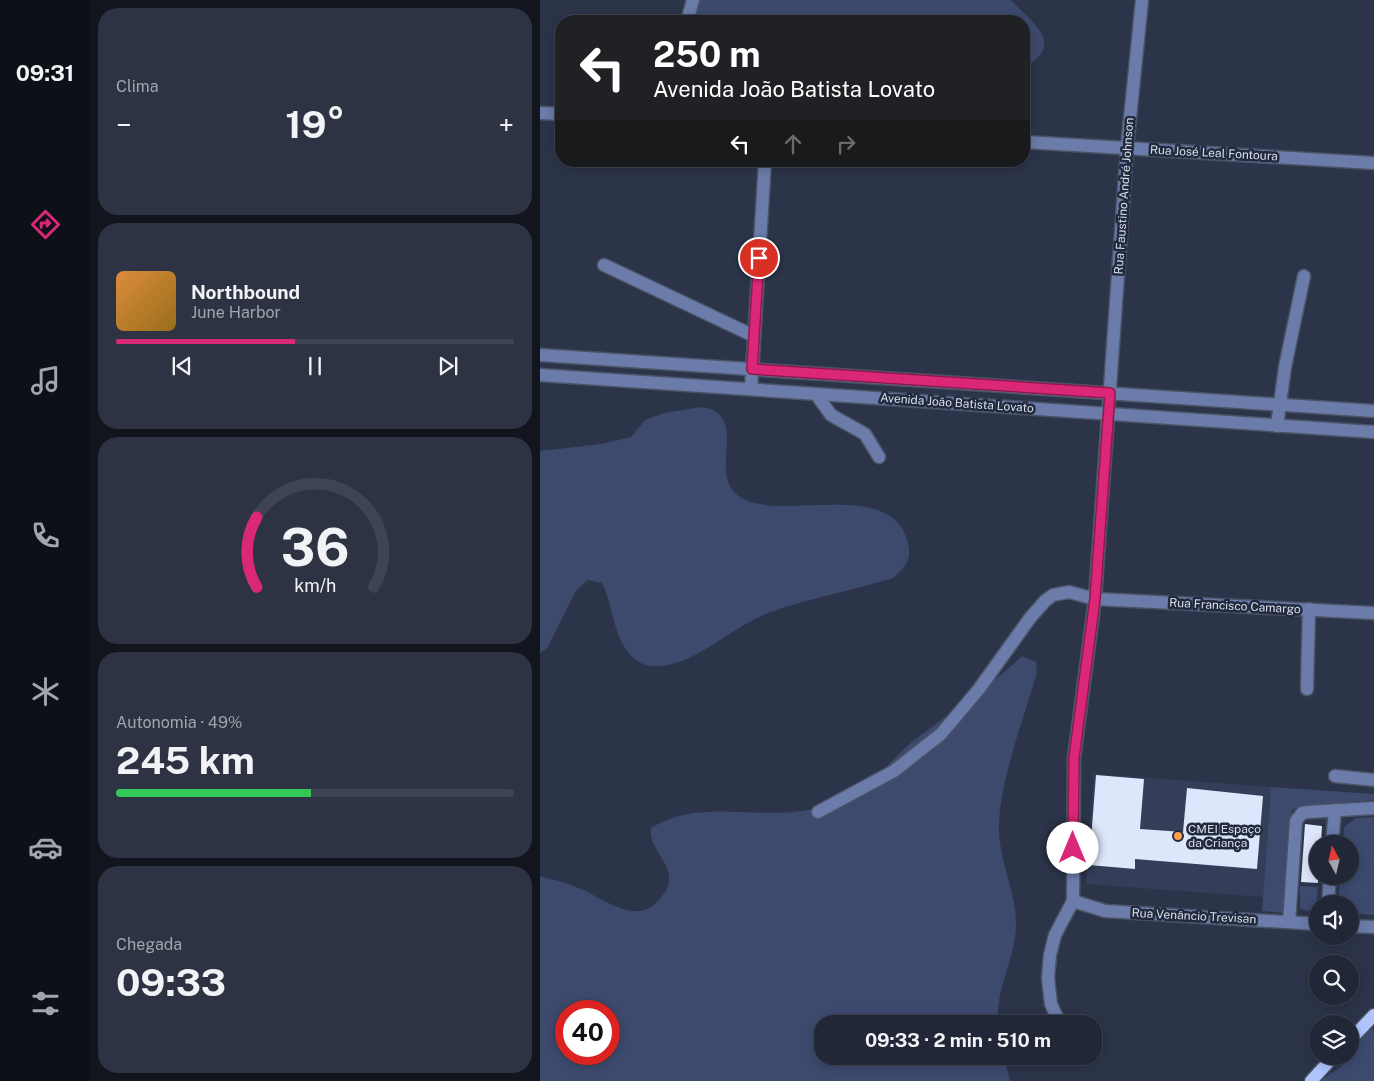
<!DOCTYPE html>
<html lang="pt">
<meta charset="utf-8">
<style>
body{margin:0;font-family:"Public Sans",sans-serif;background:#2d3342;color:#f1f3f6;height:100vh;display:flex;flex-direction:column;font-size:19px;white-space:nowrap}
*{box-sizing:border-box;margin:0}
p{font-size:16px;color:#a2a5ad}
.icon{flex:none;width:28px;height:28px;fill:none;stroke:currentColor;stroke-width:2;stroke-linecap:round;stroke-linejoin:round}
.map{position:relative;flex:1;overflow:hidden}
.details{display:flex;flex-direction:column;gap:8px;padding:8px;background:#12151e;width:450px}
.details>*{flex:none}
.banner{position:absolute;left:15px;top:15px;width:475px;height:152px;border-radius:20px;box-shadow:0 2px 12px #0003,0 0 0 1px #3e4452;background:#202124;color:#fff;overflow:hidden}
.needle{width:32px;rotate:352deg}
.tools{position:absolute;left:769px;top:835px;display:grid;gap:10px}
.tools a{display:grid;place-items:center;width:50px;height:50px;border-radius:50%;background:#212737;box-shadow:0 2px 12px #0003,0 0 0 1px #3e4452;font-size:25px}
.speed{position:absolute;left:15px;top:1000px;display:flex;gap:10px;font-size:25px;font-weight:700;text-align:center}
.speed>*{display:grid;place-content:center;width:65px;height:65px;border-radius:50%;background:#212737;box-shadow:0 2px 12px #0003,0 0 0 1px #3e4452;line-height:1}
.speed .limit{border:8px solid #d22;background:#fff;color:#111}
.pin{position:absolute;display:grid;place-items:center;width:42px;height:42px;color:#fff;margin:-21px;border:2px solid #fff;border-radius:50%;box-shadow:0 1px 5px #0007}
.me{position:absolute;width:55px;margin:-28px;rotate:0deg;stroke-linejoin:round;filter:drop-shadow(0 0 4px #0008)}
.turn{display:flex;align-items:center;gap:18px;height:105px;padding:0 15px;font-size:22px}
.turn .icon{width:65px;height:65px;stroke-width:2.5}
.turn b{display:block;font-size:35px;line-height:42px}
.lanes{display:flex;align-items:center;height:48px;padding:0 15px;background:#0003;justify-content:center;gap:25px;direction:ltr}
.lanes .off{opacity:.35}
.big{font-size:38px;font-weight:700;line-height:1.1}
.details .widget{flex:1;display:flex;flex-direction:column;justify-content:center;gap:8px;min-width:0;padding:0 18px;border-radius:20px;background:#2d3342}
.details .dial{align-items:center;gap:0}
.dial svg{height:130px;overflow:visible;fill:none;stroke:#3e4452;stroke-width:7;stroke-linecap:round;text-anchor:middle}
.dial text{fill:#f1f3f6;stroke:none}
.song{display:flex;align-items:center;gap:15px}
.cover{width:60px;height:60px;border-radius:8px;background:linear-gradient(135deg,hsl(30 70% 55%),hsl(40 70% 35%))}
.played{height:5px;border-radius:2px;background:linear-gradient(90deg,#db2777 45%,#3e4452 45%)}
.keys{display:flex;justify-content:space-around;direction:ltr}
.heat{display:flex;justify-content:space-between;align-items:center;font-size:28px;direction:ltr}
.charge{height:8px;border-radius:4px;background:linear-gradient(90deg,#34c759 49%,#3e4452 0)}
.trip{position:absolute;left:274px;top:1015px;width:288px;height:50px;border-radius:20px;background:#212737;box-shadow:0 2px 12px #0003,0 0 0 1px #3e4452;font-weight:700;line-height:50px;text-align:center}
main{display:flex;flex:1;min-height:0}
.tab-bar{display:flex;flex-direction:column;width:90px;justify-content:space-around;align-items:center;background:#0d1016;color:#a2a5ad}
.tab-bar .icon{width:35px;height:35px}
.tab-bar .selected{color:#db2777}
.tab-bar b{font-size:22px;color:#f1f3f6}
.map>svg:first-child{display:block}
.built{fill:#343e59}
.green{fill:#3d4a6e;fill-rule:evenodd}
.building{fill:#dde6fb}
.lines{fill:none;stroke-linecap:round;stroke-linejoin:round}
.minor-casing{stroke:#4b5366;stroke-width:15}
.major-casing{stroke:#4b5366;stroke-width:15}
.minor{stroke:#6b7caa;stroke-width:12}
.major{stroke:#b0c5fd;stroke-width:12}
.route-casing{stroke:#8e194d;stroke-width:12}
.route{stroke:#db2777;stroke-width:9}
.poi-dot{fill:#fb9e50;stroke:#222a3e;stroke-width:2}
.labels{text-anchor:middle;stroke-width:5;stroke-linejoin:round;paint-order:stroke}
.street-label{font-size:12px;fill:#d9dfec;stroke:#222a3e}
.poi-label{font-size:12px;fill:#d9dfec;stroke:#222a3e;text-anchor:start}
</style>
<main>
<nav class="tab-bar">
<b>09:31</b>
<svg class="icon selected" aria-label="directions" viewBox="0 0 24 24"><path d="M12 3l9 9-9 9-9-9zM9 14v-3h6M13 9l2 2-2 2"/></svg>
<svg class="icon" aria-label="music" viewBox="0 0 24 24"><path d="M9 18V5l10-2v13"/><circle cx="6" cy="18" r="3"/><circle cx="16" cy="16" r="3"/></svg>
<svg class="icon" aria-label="phone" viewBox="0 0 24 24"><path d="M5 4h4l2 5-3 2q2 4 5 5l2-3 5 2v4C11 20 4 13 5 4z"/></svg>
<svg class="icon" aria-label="climate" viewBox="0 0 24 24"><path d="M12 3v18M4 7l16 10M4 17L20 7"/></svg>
<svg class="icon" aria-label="car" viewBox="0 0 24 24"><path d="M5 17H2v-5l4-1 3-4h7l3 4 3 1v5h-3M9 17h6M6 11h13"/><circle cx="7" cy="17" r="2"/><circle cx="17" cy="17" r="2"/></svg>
<svg class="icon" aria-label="filters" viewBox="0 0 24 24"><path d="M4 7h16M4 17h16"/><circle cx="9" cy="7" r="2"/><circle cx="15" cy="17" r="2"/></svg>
</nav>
<section class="details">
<div class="widget"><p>Clima</p>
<div class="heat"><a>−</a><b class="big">19°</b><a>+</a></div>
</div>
<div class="widget">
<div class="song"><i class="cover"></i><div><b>Northbound</b><p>June Harbor</p></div></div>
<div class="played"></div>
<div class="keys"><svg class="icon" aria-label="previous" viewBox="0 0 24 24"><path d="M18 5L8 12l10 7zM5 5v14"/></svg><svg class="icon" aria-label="pause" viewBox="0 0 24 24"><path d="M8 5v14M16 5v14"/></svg><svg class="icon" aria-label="next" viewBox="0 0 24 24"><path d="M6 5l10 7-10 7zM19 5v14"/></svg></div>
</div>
<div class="widget dial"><svg viewBox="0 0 100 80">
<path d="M14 69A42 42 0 1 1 86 69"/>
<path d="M14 69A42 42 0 0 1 14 26" stroke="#db2777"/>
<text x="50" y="56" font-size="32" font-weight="700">36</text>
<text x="50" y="72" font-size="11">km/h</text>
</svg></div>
<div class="widget"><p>Autonomia · 49%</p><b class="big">245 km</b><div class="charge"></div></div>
<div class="widget"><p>Chegada</p><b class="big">09:33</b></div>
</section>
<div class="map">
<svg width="834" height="1081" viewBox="0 0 834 1081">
<rect width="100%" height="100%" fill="#2c3449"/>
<polygon class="built" points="554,774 731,787 723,897 546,884"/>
<g class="green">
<path d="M 152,0 L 471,0 C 491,22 527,44 484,67 L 484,21 L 145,21 Z"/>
<path d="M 162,407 C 166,408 173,409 176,412 C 204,431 164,484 208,501 C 253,518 353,480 368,543 C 372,560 365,568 353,578 C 312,591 269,598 228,613 C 200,624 176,645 149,658 C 137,664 114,670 101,663 C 73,648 75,609 62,583 L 47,580 L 35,592 L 7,648 L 0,653 L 0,451 L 61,444 L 91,437 L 105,420 L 124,413 Z"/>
<path d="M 482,656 L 496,662 L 497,672 C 484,719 458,784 459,831 C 460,863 476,892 476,924 C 476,958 455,989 458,1024 L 282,1024 L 282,1056 L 464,1056 L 470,1081 L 0,1081 L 0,876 C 13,880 28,883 41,889 C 63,898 96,926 118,901 C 123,895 129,889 129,881 C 131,860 108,849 111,828 C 158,798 217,820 268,810 C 279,808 292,806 301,802 C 331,789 352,757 377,738 C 414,710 448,688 482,656 ZM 26,1011 L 69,1011 L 69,1054 L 26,1054 Z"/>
<polygon points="731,787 834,794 834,800 758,807 752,810 744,913 722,911"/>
<polygon points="834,817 834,915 810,913 810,904 798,904 800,876 810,876 810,844 803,844 804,827 816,818"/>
<polygon points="760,886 778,887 776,909 767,911 760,908"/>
<polygon points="828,1029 834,1029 834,1081 780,1081 803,1065 808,1056 810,1056 814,1046"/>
</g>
<g class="building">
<polygon points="556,775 604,779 600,829 643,832 647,788 723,796 717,869 595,859 595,869 549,865"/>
<polygon points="765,824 782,826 781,844 778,844 778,883 761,882"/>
</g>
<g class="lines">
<defs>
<g id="minor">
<polyline points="147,21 153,0"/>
<polyline points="0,113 21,114"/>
<polyline points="484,142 834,163"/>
<polyline points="64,265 214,336"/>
<polyline points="0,355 834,411"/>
<polyline points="0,375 834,432"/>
<polyline points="211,389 225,161"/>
<polyline points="276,394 291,415 325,434 339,457"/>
<polyline points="737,426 745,367 764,276"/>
<polyline points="767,689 769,609"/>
<polyline points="795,776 834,780"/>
<polyline points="278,812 354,771 401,734 439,689 490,618 505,601 513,595 529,592 555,599 834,613"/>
<polyline points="792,844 795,810"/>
<polyline points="533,901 565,911 778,924"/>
<polyline points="788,904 790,876"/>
<polyline points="749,922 756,821 762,813 769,812 834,808"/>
<polyline points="810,926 834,927"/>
<polyline points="520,1024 511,1004 508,978 510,955 515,935 533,901 534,758 555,599 587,148 602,0"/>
</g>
<g id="major">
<polyline points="810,1040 834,1015"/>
<polyline points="771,1081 794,1056"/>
</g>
</defs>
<use href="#minor" class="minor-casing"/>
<use href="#major" class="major-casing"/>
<use href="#minor" class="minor"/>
<use href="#major" class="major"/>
</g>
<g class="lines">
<defs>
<polyline id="route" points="219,258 212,369 570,393 555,599 534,758 533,848"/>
</defs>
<use href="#route" class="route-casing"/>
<use href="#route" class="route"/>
</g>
<circle class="poi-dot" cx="638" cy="836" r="5"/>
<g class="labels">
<g class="street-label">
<text transform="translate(674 153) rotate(3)" y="4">Rua José Leal Fontoura</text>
<text transform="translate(584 196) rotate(-86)" y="4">Rua Faustino André Johnson</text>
<text transform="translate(417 403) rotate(4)" y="4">Avenida João Batista Lovato</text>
<text transform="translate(695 606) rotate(3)" y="4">Rua Francisco Camargo</text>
<text transform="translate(654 916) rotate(3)" y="4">Rua Venâncio Trevisan</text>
</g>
<g class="poi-label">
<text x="648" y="833">CMEI Espaço<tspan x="648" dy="14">da Criança</tspan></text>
</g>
</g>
</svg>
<div class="tools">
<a><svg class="needle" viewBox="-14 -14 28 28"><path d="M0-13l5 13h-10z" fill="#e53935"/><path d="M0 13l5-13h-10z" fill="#a2a5ad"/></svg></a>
<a><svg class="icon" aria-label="sound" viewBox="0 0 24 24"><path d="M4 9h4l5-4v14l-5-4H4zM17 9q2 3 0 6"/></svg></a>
<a><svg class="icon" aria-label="search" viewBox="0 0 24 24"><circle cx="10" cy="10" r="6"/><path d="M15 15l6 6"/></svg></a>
<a><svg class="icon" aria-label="layers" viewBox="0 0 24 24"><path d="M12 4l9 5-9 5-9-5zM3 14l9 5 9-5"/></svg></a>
</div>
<div class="speed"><div class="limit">40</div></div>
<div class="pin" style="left:219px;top:258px;background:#d93025"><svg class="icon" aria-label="arrive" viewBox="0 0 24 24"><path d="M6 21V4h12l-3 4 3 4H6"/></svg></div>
<svg class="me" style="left:533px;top:848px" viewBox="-20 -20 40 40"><circle r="19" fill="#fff"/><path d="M0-13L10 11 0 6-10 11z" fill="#db2777"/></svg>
<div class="trip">09:33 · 2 min · 510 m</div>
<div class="banner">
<div class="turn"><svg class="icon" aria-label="left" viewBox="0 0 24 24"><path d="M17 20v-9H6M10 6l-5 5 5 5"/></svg><div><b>250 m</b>Avenida João Batista Lovato</div></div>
<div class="lanes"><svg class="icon" aria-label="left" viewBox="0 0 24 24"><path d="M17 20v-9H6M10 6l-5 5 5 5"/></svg><svg class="icon off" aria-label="ahead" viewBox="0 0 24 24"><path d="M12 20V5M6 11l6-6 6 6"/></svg><svg class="icon off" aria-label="right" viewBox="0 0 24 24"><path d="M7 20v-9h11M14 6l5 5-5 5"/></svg></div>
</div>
</div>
</main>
